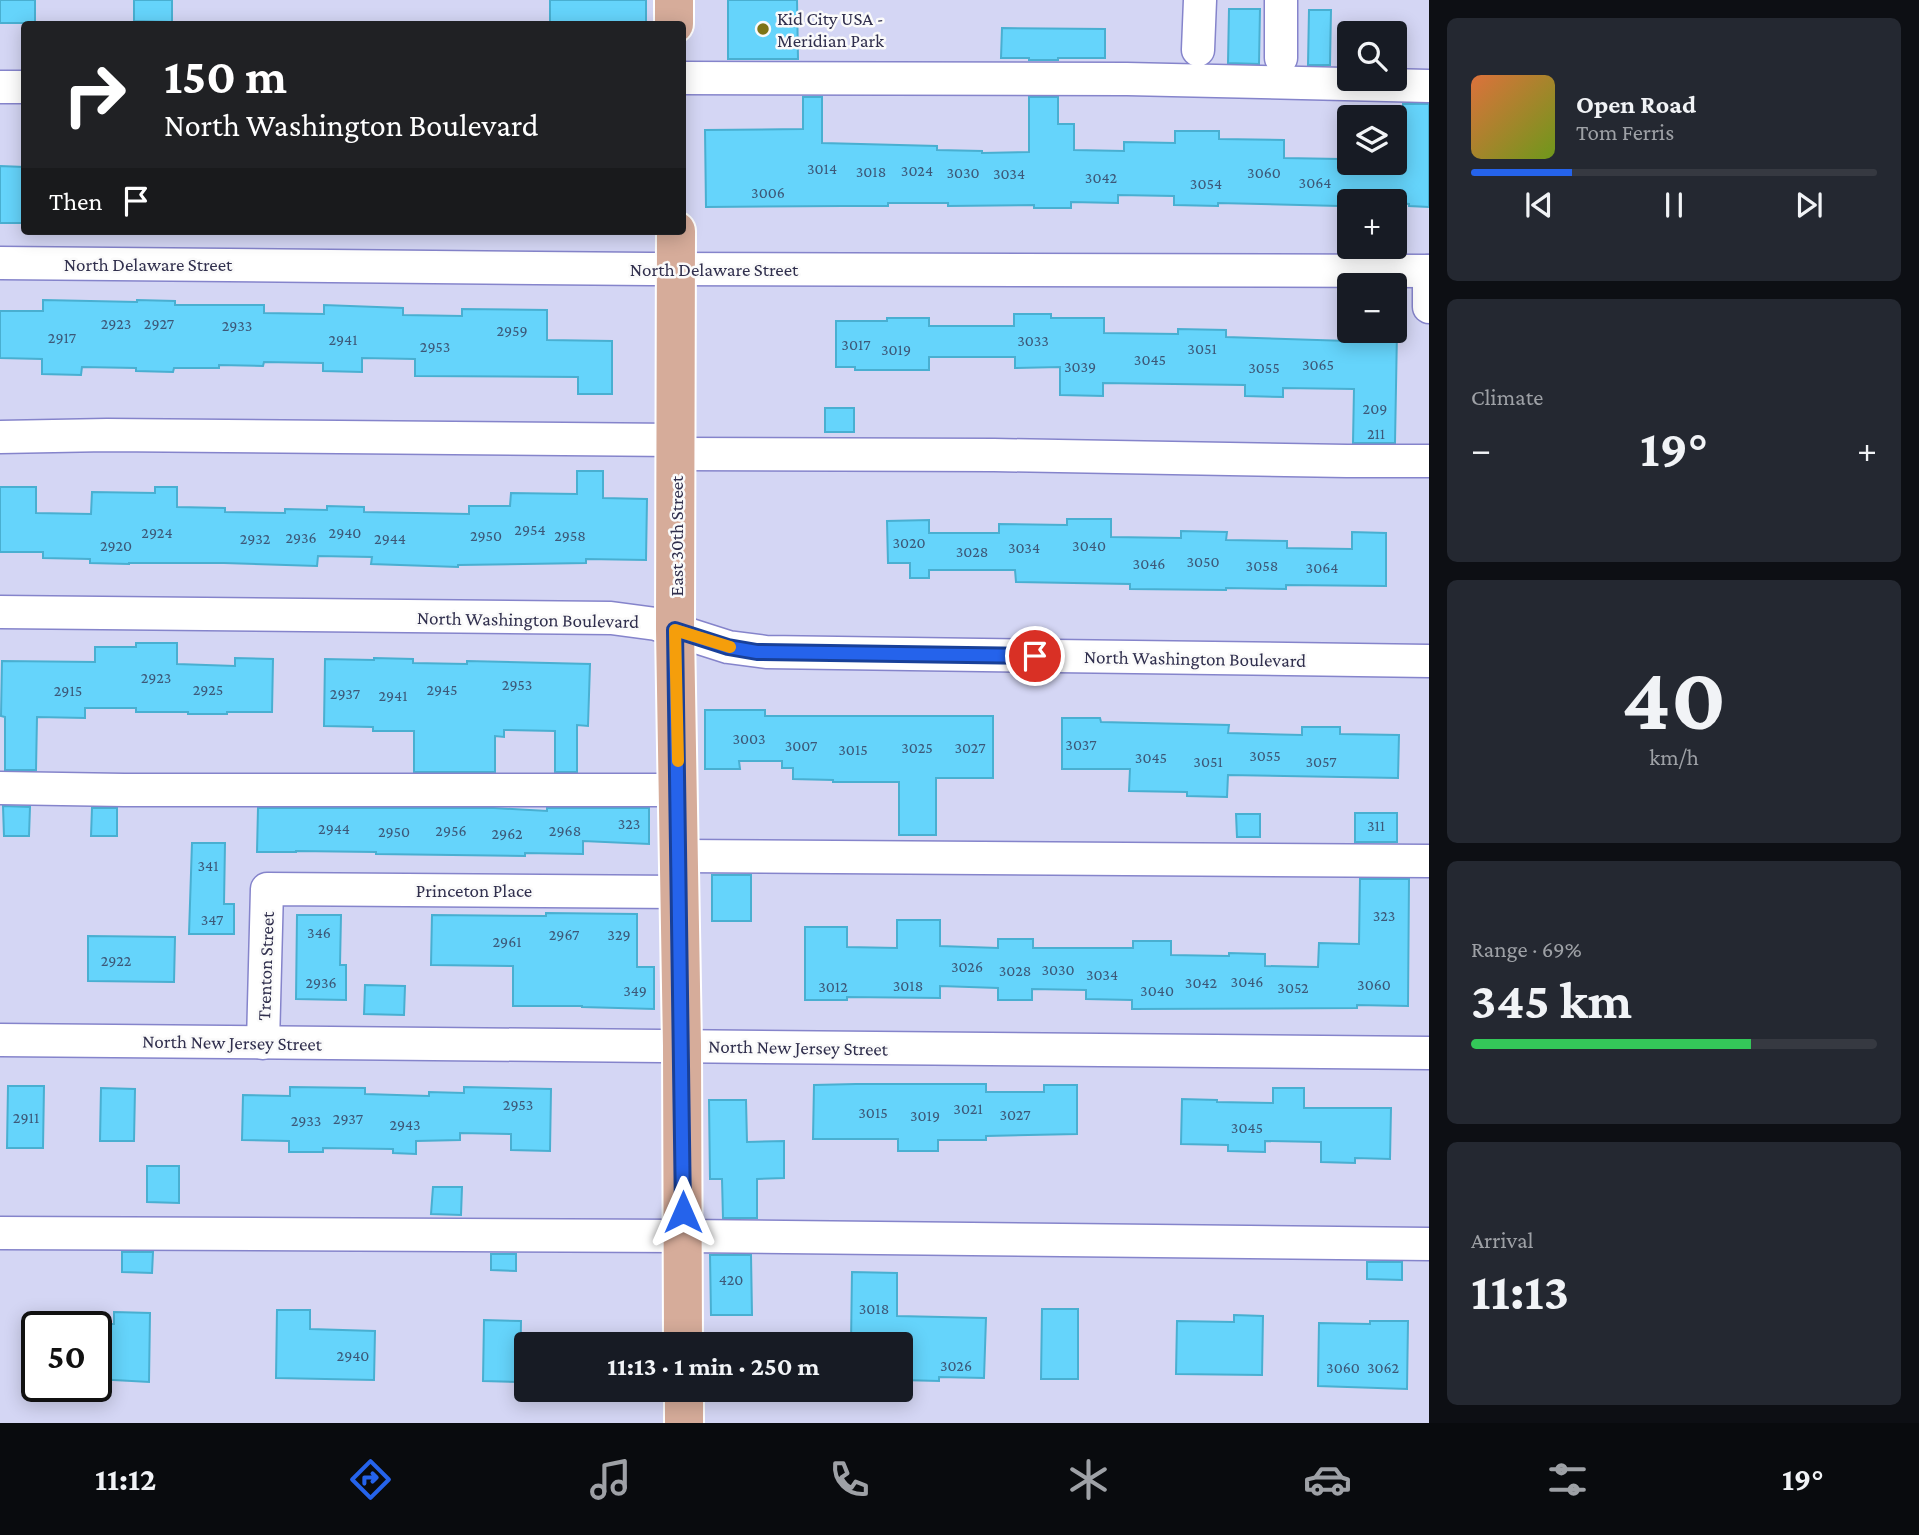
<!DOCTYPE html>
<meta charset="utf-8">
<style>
body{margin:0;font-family:"Crimson Pro",serif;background:#242831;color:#f1f3f6;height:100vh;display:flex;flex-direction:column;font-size:26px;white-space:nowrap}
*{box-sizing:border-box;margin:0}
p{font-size:23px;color:#9ea1a6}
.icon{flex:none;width:38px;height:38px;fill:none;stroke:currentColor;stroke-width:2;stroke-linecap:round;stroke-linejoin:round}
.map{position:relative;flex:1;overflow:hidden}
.sheet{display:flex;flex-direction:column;gap:18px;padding:18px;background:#0d0f14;width:490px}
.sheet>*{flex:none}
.hud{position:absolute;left:21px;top:21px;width:665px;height:214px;border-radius:7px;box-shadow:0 4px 18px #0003;background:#202124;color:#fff;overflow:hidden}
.tools{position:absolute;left:1337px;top:21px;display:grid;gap:14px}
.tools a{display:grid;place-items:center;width:70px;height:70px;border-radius:7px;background:#171b24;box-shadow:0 4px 18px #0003;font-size:35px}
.speed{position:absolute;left:21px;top:1311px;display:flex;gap:14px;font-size:35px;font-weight:700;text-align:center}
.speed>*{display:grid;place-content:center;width:91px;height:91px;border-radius:50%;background:#171b24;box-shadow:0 4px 18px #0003;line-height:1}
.speed .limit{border:4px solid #111;border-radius:10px;background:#fff;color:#111}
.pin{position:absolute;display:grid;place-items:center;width:60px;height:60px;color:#fff;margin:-30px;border:4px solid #fff;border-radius:50%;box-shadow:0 2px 7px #0007}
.me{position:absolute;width:77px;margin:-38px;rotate:0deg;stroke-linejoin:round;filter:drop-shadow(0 0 5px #0008)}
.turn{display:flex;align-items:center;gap:24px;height:147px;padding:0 28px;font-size:32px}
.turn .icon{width:91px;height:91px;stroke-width:2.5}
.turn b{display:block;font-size:49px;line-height:60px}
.then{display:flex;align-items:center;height:66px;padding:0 28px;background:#0003;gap:14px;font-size:26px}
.big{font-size:52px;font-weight:700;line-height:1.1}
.sheet .card{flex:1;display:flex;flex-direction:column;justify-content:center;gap:10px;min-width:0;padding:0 24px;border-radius:10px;background:#242831}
.sheet .dial{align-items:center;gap:0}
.dial b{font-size:91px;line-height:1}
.song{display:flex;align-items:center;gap:21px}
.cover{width:84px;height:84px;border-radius:10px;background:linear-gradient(135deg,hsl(20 70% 55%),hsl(80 70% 35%))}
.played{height:7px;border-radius:4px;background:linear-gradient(90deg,#2563eb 25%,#363941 25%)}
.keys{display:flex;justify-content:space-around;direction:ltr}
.heat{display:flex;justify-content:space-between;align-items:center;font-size:38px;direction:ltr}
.charge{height:10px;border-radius:5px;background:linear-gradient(90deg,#34c759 69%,#363941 0)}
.trip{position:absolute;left:514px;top:1332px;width:399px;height:70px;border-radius:7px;background:#171b24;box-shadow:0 4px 18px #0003;font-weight:700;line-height:70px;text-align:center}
.tab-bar{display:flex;height:112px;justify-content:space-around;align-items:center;background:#090b0e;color:#9ea1a6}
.tab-bar .icon{width:49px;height:49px}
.tab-bar .current{color:#2563eb}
.tab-bar b{font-size:32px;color:#f1f3f6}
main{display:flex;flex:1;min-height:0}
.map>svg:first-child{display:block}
.building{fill:#65d4fb;stroke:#49afd1;stroke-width:2}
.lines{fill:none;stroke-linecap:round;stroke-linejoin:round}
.minor-casing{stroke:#8584cb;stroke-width:35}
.major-casing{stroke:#fff;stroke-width:42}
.minor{stroke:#fff;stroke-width:32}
.major{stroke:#d6ac9a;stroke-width:38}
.route-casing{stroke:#184099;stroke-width:18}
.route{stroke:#2563eb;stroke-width:12}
.slow{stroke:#f59e0b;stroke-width:12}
.poi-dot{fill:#7d7417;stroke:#fafafa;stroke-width:2.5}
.labels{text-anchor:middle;stroke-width:5;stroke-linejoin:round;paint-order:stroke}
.number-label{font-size:16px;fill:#3d5878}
.poi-label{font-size:19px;fill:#302f4d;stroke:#fafafa;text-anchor:start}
.street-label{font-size:19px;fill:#302f4d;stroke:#fafafa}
</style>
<main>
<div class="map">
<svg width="1429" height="1423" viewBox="0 0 1429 1423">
<rect width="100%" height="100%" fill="#d4d6f4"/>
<g class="building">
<rect x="0" y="0" width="35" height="23"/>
<polygon points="134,0 172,0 172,22 134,21"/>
<rect x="550" y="0" width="96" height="24"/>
<polygon points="728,0 797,0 798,59 728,59"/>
<polygon points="1229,9 1260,9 1259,64 1228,63"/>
<polygon points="1309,10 1331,10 1330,65 1308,65"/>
<polygon points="1002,28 1105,29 1105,58 1058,58 1058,60 1029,60 1029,58 1001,58"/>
<polygon points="803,97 822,97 822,143 937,146 937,150 982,151 982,153 1029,152 1029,97 1058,97 1058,124 1074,124 1074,150 1124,151 1124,142 1175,143 1175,131 1219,131 1219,139 1284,140 1284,158 1340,159 1340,163 1395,163 1395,135 1403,136 1403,104 1429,104 1429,207 1409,206 1409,204 1395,203 1395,201 1340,201 1339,206 1218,203 1218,206 1174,205 1174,196 1118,195 1118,203 1071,202 1071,208 1034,208 1034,205 948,206 948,203 888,203 888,206 843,206 706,207 705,130 803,129"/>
<polygon points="0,166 24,167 24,223 0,223"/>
<polygon points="43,300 137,302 137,300 175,301 175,305 264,305 264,313 324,314 324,305 403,308 403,315 462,316 462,309 547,310 547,340 612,341 612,394 578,394 578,377 415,376 415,359 362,358 362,372 323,371 323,363 264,362 263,366 219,365 219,368 174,368 173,372 136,371 136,368 82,367 81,375 42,374 42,359 0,358 0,311 43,311"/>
<polygon points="1014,314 1051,314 1051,318 1104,318 1104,333 1178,334 1178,329 1226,330 1226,337 1348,341 1348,331 1397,331 1395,443 1353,443 1354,389 1283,388 1283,397 1245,396 1245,385 1103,383 1103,396 1060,395 1060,367 1015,368 1015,357 929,357 929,370 855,370 855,367 836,367 836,321 887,321 887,318 929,318 929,326 1014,326"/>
<rect x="825" y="408" width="29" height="24"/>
<polygon points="577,471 603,471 603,498 647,499 646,560 586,559 586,563 458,565 458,567 371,564 372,557 318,556 317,566 224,563 129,563 129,564 90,563 90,559 43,558 43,552 0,552 0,487 36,487 36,513 91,514 92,492 155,493 155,487 177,487 177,507 225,508 225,512 285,513 285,509 327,510 327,506 364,507 364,512 469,514 469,506 510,506 511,493 577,494"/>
<polygon points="1067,519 1111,519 1111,537 1181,538 1181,531 1227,532 1226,540 1287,541 1287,548 1352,549 1352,532 1386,533 1386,586 1286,585 1286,589 1226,588 1226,590 1130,589 1130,584 1016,582 1015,570 929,570 929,578 910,578 910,563 888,563 887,521 929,520 929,533 999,533 999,524 1067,525"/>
<polygon points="136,643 177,643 177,664 235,666 235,658 273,659 272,712 227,712 227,714 188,714 188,712 136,712 136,708 85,708 85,718 37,717 36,770 5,770 5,717 1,716 2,661 95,662 95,647 136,647"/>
<polygon points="374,658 413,659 413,663 467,664 467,661 590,664 588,726 577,725 577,772 555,772 555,731 504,730 504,737 495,736 495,772 414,772 414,731 373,731 373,727 324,726 325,659 374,660"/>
<polygon points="705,710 765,710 765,716 993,716 993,778 936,778 936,835 899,835 899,782 833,782 833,780 793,779 793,768 782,768 782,761 739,761 740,769 705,769"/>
<polygon points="1062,718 1100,718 1101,722 1229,725 1228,733 1302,735 1302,727 1340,727 1340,734 1399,735 1398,778 1228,775 1227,797 1187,796 1187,792 1129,791 1130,769 1062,769"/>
<polygon points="3,806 30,807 29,836 4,836"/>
<polygon points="92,808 117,808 117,836 91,836"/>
<polygon points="258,808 494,808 547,811 547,808 649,808 649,844 583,841 583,854 525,853 525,856 376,854 376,852 296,851 296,852 257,852"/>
<rect x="1355" y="813" width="42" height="29"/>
<polygon points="1236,814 1260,814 1260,837 1237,837"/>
<polygon points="192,843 225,843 224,904 234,904 234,934 189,934"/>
<rect x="712" y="875" width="39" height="46"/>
<polygon points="1360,879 1409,879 1408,1006 1357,1005 1357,1008 1132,1009 1132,1000 1086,999 1086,990 1032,989 1032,1000 998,1000 998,988 940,986 940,998 847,997 847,1000 805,1000 805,927 847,927 847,947 897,948 897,920 940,920 940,946 998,948 998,939 1033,939 1033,948 1133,948 1133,941 1171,941 1171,955 1229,956 1229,953 1265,954 1265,966 1318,967 1319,943 1359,944"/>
<polygon points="546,913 637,914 637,967 654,967 654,1009 582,1007 582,1006 513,1006 513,966 431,965 432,915 546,916"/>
<polygon points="297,915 341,915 340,965 346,965 346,1000 296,999"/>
<polygon points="88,936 175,937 174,982 88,981"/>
<polygon points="365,985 405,986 404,1015 364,1014"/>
<polygon points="856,1084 986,1084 986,1092 1044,1092 1044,1085 1077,1085 1077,1134 986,1136 986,1140 938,1140 938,1151 898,1151 898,1139 813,1139 814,1085"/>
<polygon points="8,1086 44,1086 43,1148 7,1148"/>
<polygon points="290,1087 365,1088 365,1094 429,1096 429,1092 464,1093 464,1087 551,1089 550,1151 511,1150 511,1134 460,1133 460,1140 416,1141 416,1154 393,1153 393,1149 323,1148 323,1152 289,1152 289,1141 242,1140 243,1095 290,1096"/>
<polygon points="101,1088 135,1089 134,1141 100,1141"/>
<polygon points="1273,1088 1304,1088 1304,1108 1391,1108 1390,1159 1355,1158 1355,1163 1321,1162 1321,1142 1265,1141 1265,1152 1228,1151 1228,1145 1181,1144 1182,1099 1217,1100 1217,1102 1273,1103"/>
<polygon points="709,1100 746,1100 747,1142 784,1141 784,1178 757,1179 757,1218 723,1218 722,1179 710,1179"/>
<polygon points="147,1166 179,1166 179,1203 147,1202"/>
<polygon points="433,1187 462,1187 461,1215 431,1214"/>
<polygon points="122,1252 153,1252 152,1273 122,1272"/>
<polygon points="491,1254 516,1254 516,1271 491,1270"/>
<polygon points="710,1255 751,1255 752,1315 711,1315"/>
<polygon points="1367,1262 1402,1262 1402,1280 1367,1279"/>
<polygon points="852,1272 897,1273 897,1316 986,1318 984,1378 939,1377 939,1381 901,1380 901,1344 851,1344"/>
<polygon points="1042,1309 1078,1309 1078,1379 1041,1379"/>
<polygon points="277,1310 310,1310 310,1329 375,1331 374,1380 276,1378"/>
<polygon points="114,1312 150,1313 149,1382 96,1379 96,1324 114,1324"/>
<polygon points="1234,1315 1263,1316 1262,1375 1176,1374 1177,1321 1234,1322"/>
<polygon points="484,1320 521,1321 520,1382 483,1381"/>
<polygon points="1370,1321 1408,1321 1407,1389 1318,1386 1319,1323 1370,1324"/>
</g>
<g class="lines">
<defs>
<g id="minor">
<polyline points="1198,50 1200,0"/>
<polyline points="1281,58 1281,0"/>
<polyline points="682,78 1127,79 1429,86"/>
<polyline points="0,87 24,87"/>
<polyline points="0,263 650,269 1429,271"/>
<polyline points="1429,271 1429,307"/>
<polyline points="0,437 107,435 676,440"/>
<polyline points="676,454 994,455 1347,461 1429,461"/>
<polyline points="0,612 611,618 656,624 728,647 766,652 1429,661"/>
<polyline points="0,788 124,790 678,790"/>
<polyline points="679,856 1429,861"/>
<polyline points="0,1040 1429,1053"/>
<polyline points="263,1043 267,889 680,892"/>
<polyline points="0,1233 683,1236 1429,1244"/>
</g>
<g id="major">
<polyline points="674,0 674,24"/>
<polyline points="676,231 675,630 682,1046 683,1344"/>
<polyline points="684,1390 684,1423"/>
</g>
</defs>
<use href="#minor" class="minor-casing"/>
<use href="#major" class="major-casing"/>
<use href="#minor" class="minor"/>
<use href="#major" class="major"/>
</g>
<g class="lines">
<defs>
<polyline id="route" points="683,1212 675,630 728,647 757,652 1035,656"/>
</defs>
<use href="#route" class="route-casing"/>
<use href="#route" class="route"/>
<polyline class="slow" points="678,761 675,630 730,647"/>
</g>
<circle class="poi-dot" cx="763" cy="29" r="7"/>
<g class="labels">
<g class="number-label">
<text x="822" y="174">3014</text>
<text x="917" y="176">3024</text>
<text x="871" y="177">3018</text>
<text x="963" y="178">3030</text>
<text x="1264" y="178">3060</text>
<text x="1009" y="179">3034</text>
<text x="1101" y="183">3042</text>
<text x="1315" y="188">3064</text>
<text x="1206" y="189">3054</text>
<text x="768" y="198">3006</text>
<text x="116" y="329">2923</text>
<text x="159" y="329">2927</text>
<text x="237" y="331">2933</text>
<text x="512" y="336">2959</text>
<text x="62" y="343">2917</text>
<text x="343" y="345">2941</text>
<text x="1033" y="346">3033</text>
<text x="856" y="350">3017</text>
<text x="435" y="352">2953</text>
<text x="1202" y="354">3051</text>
<text x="896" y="355">3019</text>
<text x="1150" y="365">3045</text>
<text x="1318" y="370">3065</text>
<text x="1080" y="372">3039</text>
<text x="1264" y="373">3055</text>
<text x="1375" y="414">209</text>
<text x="1376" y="439">211</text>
<text x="530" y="535">2954</text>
<text x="157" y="538">2924</text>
<text x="345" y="538">2940</text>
<text x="486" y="541">2950</text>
<text x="570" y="541">2958</text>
<text x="301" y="543">2936</text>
<text x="255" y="544">2932</text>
<text x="390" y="544">2944</text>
<text x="909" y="548">3020</text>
<text x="116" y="551">2920</text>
<text x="1089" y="551">3040</text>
<text x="1024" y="553">3034</text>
<text x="972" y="557">3028</text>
<text x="1203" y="567">3050</text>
<text x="1149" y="569">3046</text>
<text x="1262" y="571">3058</text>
<text x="1322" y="573">3064</text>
<text x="156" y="683">2923</text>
<text x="517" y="690">2953</text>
<text x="208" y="695">2925</text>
<text x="442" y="695">2945</text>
<text x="68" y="696">2915</text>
<text x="345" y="699">2937</text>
<text x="393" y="701">2941</text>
<text x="749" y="744">3003</text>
<text x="1081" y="750">3037</text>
<text x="801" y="751">3007</text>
<text x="917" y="753">3025</text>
<text x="970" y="753">3027</text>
<text x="853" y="755">3015</text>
<text x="1265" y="761">3055</text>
<text x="1151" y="763">3045</text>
<text x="1208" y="767">3051</text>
<text x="1321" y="767">3057</text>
<text x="629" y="829">323</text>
<text x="1376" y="831">311</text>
<text x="334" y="834">2944</text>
<text x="451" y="836">2956</text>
<text x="565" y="836">2968</text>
<text x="394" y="837">2950</text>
<text x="507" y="839">2962</text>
<text x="208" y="871">341</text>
<text x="1384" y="921">323</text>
<text x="212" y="925">347</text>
<text x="319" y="938">346</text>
<text x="564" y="940">2967</text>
<text x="619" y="940">329</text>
<text x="507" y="947">2961</text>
<text x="116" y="966">2922</text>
<text x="967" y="972">3026</text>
<text x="1058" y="975">3030</text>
<text x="1015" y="976">3028</text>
<text x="1102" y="980">3034</text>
<text x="1247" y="987">3046</text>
<text x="321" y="988">2936</text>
<text x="1201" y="988">3042</text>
<text x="1374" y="990">3060</text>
<text x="908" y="991">3018</text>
<text x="833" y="992">3012</text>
<text x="1293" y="993">3052</text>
<text x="635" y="996">349</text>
<text x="1157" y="996">3040</text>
<text x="518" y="1110">2953</text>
<text x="968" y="1114">3021</text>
<text x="873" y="1118">3015</text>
<text x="1015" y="1120">3027</text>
<text x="925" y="1121">3019</text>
<text x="26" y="1123">2911</text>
<text x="348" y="1124">2937</text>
<text x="306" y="1126">2933</text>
<text x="405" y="1130">2943</text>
<text x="1247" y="1133">3045</text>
<text x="731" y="1285">420</text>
<text x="874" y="1314">3018</text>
<text x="353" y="1361">2940</text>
<text x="956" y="1371">3026</text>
<text x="1343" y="1373">3060</text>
<text x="1383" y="1373">3062</text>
</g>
<g class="poi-label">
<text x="777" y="25">Kid City USA -<tspan x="777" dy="22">Meridian Park</tspan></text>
</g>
<g class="street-label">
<text x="148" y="271">North Delaware Street</text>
<text x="714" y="276">North Delaware Street</text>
<text transform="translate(676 536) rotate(-90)" y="7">East 30th Street</text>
<text transform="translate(528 619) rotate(1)" y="7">North Washington Boulevard</text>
<text transform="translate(1195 658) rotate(1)" y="7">North Washington Boulevard</text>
<text x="474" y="897">Princeton Place</text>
<text transform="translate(265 966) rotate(-88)" y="7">Trenton Street</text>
<text transform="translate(232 1042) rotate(1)" y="7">North New Jersey Street</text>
<text transform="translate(798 1047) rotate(1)" y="7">North New Jersey Street</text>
</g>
</g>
</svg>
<div class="tools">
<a><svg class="icon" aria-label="search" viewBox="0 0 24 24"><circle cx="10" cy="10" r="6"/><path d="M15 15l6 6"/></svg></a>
<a><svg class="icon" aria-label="layers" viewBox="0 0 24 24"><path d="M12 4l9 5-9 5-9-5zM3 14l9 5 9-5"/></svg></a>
<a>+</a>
<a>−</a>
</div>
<div class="speed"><div class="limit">50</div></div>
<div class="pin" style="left:1035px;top:656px;background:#d93025"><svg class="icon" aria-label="arrive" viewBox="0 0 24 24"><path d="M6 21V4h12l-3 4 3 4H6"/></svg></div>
<svg class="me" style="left:683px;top:1212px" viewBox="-20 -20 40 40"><path d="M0-17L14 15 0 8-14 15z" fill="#2563eb" stroke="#fff" stroke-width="4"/></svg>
<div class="trip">11:13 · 1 min · 250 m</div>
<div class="hud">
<div class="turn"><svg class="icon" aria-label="right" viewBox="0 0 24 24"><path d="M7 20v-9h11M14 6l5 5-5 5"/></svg><div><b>150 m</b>North Washington Boulevard</div></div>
<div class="then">Then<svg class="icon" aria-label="arrive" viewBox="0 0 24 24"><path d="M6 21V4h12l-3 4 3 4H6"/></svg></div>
</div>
</div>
<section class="sheet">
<div class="card">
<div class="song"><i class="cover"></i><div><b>Open Road</b><p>Tom Ferris</p></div></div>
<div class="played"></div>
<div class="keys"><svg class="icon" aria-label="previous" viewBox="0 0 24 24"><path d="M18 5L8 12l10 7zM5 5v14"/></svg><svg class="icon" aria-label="pause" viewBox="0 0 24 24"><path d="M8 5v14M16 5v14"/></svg><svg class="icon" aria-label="next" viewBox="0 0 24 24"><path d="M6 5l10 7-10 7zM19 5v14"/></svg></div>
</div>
<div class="card"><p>Climate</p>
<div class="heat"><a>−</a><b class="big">19°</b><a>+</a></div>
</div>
<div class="card dial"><b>40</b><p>km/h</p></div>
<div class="card"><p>Range · 69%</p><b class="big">345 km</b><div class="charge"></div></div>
<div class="card"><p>Arrival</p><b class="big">11:13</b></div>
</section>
</main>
<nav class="tab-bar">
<b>11:12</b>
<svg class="icon current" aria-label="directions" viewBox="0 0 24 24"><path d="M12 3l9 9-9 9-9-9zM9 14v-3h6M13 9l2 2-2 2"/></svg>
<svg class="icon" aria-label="music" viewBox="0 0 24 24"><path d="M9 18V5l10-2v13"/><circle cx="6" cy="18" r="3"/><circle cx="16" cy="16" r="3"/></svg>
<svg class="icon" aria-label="phone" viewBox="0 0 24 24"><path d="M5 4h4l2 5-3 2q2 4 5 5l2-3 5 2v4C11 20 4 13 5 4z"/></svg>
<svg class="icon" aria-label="climate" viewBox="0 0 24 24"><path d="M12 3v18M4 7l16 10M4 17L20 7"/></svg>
<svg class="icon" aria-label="car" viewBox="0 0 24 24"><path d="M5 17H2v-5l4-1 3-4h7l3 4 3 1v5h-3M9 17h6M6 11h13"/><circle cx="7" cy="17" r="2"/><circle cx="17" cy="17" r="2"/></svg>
<svg class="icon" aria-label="filters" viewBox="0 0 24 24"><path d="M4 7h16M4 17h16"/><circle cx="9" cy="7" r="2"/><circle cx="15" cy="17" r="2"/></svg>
<b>19°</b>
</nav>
